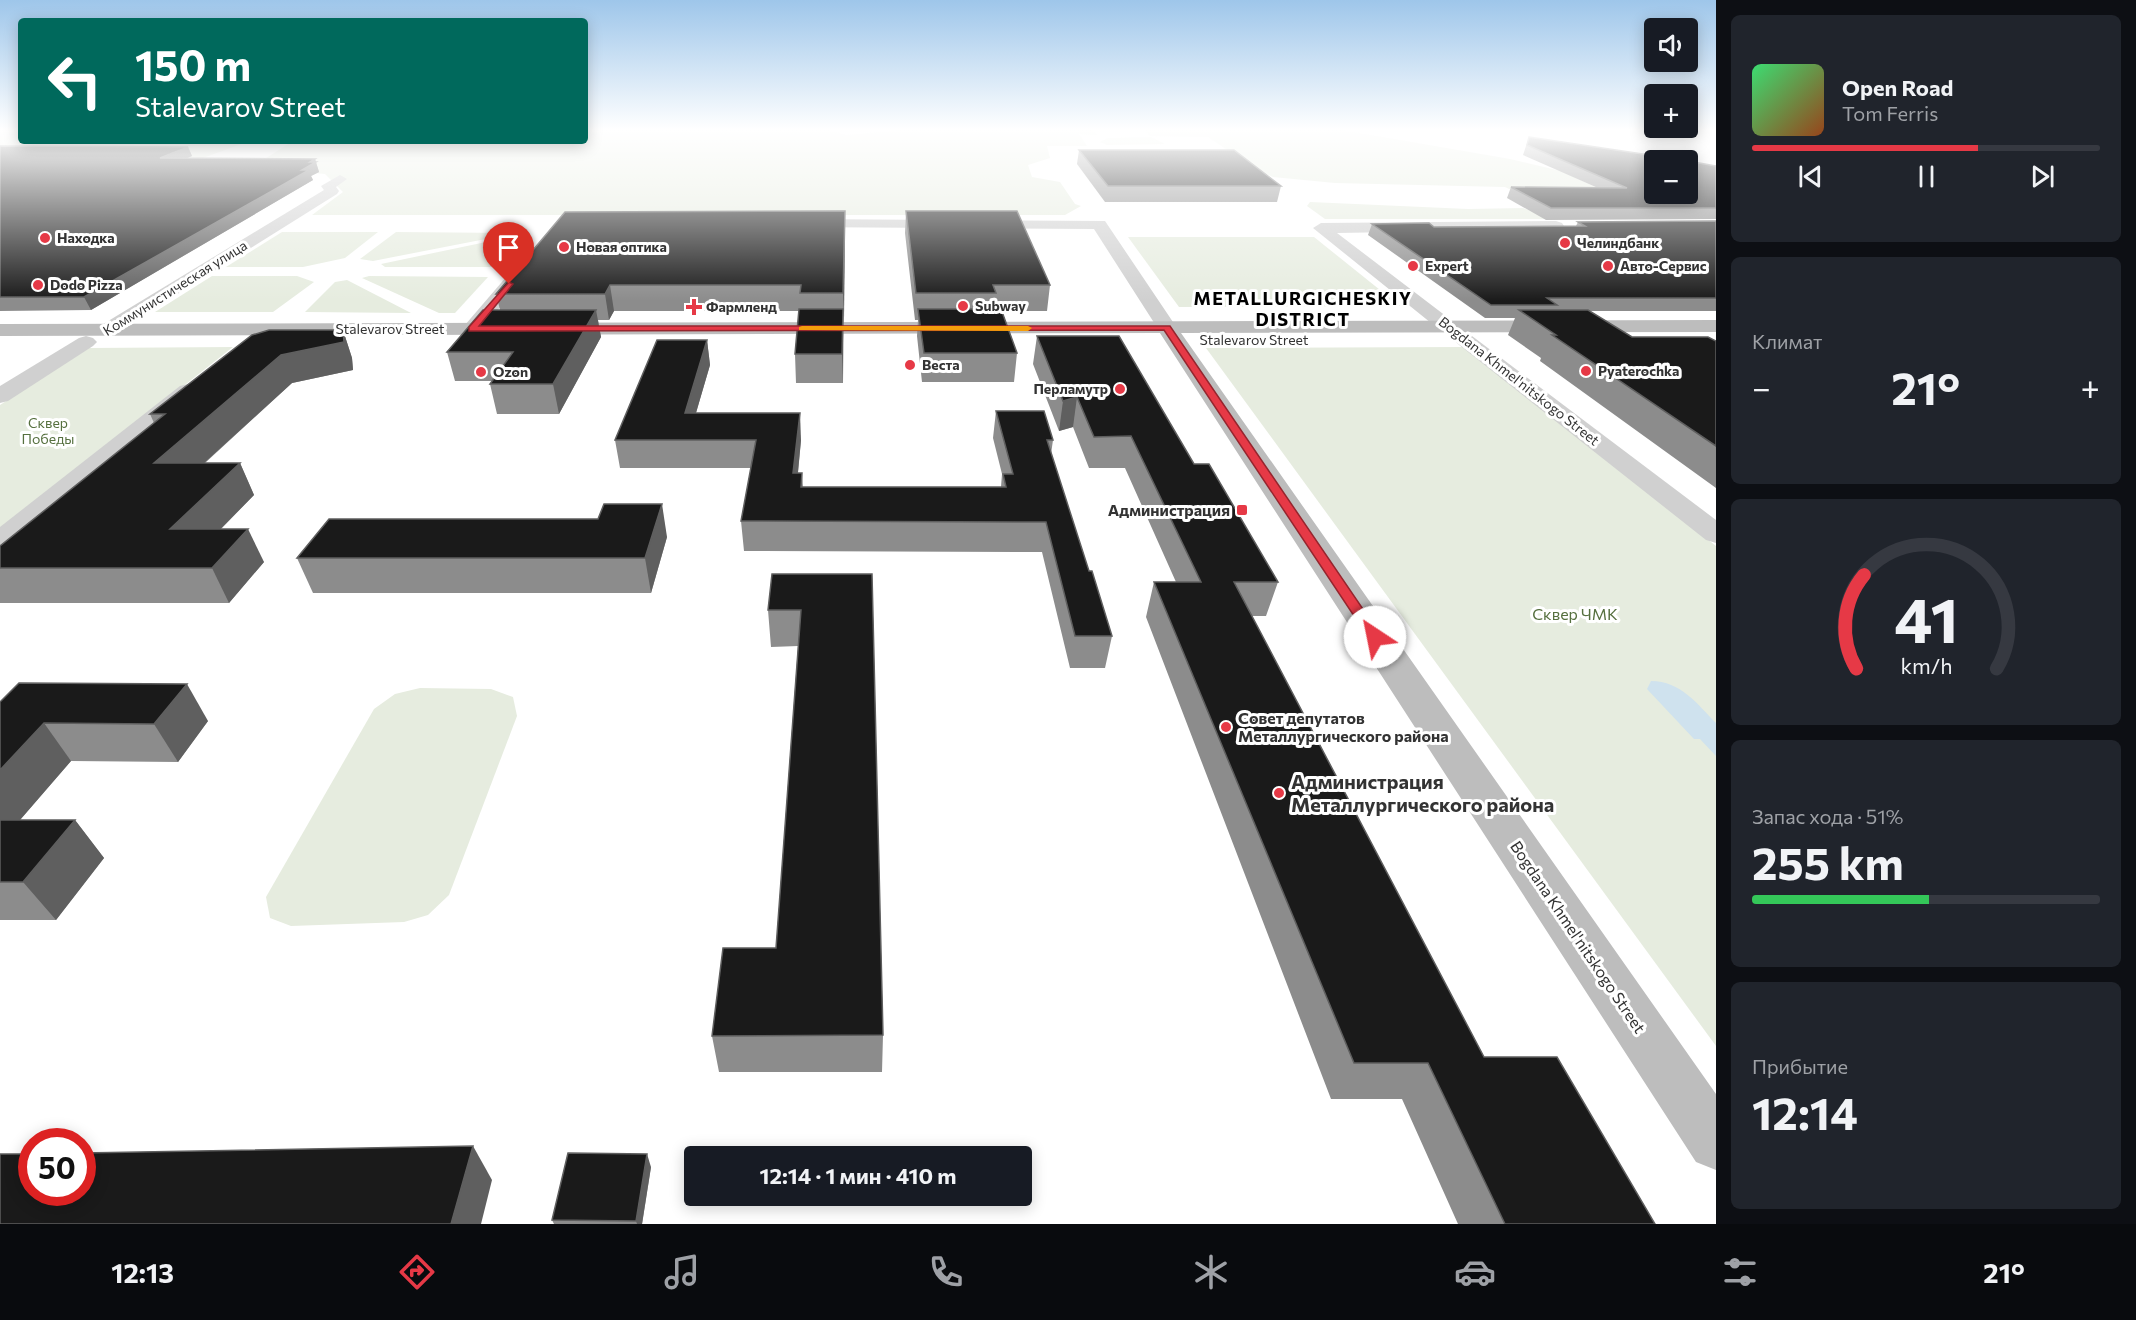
<!DOCTYPE html>
<html lang="ru">
<meta charset="utf-8">
<style>
body{margin:0;font-family:Commissioner,sans-serif;background:#20242c;color:#f1f3f6;height:100vh;display:flex;flex-direction:column;font-size:22px;white-space:nowrap}
*{box-sizing:border-box;margin:0}
p{font-size:20px;color:#9ea1a6}
.icon{flex:none;width:33px;height:33px;fill:none;stroke:currentColor;stroke-width:2;stroke-linecap:round;stroke-linejoin:round}
.map{position:relative;flex:1;overflow:hidden}
.panel{display:flex;flex-direction:column;gap:15px;padding:15px;background:#0d0f14;width:420px}
.panel>*{flex:none}
.banner{position:absolute;left:18px;top:18px;width:570px;height:126px;border-radius:6px;box-shadow:0 3px 15px #0003;background:#00695c;color:#fff;overflow:hidden}
.controls{position:absolute;left:1644px;top:18px;display:grid;gap:12px}
.controls a{display:grid;place-items:center;width:54px;height:54px;border-radius:6px;background:#171b24;box-shadow:0 3px 15px #0003;font-size:30px}
.speed{position:absolute;left:18px;top:1128px;display:flex;gap:12px;font-size:30px;font-weight:700;text-align:center}
.speed>*{display:grid;place-content:center;width:78px;height:78px;border-radius:50%;background:#171b24;box-shadow:0 3px 15px #0003;line-height:1}
.speed .limit{border:9px solid #d22;background:#fff;color:#111}
.pin{position:absolute;display:grid;place-items:center;width:51px;height:51px;color:#fff;margin:-62px -26px;border-radius:50% 50% 50% 0;rotate:-45deg;box-shadow:0 0 6px #0007}
.pin .icon{rotate:45deg}
.me{position:absolute;width:66px;margin:-33px;rotate:326deg;stroke-linejoin:round;filter:drop-shadow(0 0 4px #0008)}
.turn{display:flex;align-items:center;gap:21px;height:126px;padding:0 18px;font-size:27px}
.turn .icon{width:78px;height:78px;stroke-width:2.5}
.turn b{display:block;font-size:42px;line-height:51px}
.big{font-size:45px;font-weight:700;line-height:1.1}
.panel .tile{flex:1;display:flex;flex-direction:column;justify-content:center;gap:9px;min-width:0;padding:0 21px;border-radius:9px;background:#20242c}
.panel .dial{align-items:center;gap:0}
.dial svg{height:156px;overflow:visible;fill:none;stroke:#363941;stroke-width:7;stroke-linecap:round;text-anchor:middle}
.dial text{fill:#f1f3f6;stroke:none}
.song{display:flex;align-items:center;gap:18px}
.cover{width:72px;height:72px;border-radius:9px;background:linear-gradient(135deg,hsl(140 70% 55%),hsl(20 70% 35%))}
.played{height:6px;border-radius:3px;background:linear-gradient(90deg,#e63946 65%,#363941 65%)}
.keys{display:flex;justify-content:space-around;direction:ltr}
.heat{display:flex;justify-content:space-between;align-items:center;font-size:33px;direction:ltr}
.charge{height:9px;border-radius:4px;background:linear-gradient(90deg,#34c759 51%,#363941 0)}
.trip{position:absolute;left:684px;top:1146px;width:348px;height:60px;border-radius:6px;background:#171b24;box-shadow:0 3px 15px #0003;font-weight:700;line-height:60px;text-align:center}
.tab-bar{display:flex;height:96px;justify-content:space-around;align-items:center;background:#090b0e;color:#9ea1a6}
.tab-bar .icon{width:42px;height:42px}
.tab-bar .on{color:#e63946}
.tab-bar b{font-size:27px;color:#f1f3f6}
main{display:flex;flex:1;min-height:0}
.map>svg:first-child{display:block}
.green{fill:#e6ecdf}
.water{fill:#cfe2ee}
.lines{fill:none;stroke-linecap:round;stroke-linejoin:round}
.street{fill:#d0d0d0;fill-rule:evenodd}
.secondary{fill:#bdbdbd;fill-rule:evenodd}
.wall{fill:#8c8c8c}
.shaded-wall{fill:#5f5f5f}
.building{fill:#1a1a1a;stroke:#5f5f5f;stroke-width:1.5}
.route{fill:#e63946;stroke:#96252e;stroke-width:1.5}
.slow{fill:#f59e0b}
.poi-dot{fill:#e63946;stroke:#fff;stroke-width:2}
.labels{text-anchor:middle;stroke-width:6;stroke-linejoin:round;paint-order:stroke}
.far-poi-label{font-size:14px;font-weight:bold;fill:#333;stroke:#fff;text-anchor:start}
.far-street-label{font-size:14px;fill:#333;stroke:#fff}
.far-park-label{font-size:14px;fill:#56703f;stroke:#fff}
.poi-label{font-size:16px;font-weight:bold;fill:#333;stroke:#fff;text-anchor:end}
.park-label{font-size:16px;fill:#56703f;stroke:#fff}
.street-label{font-size:16px;fill:#333;stroke:#fff}
.far-district-label{font-size:18px;font-weight:bold;letter-spacing:1.5px;fill:#000;stroke:#fff}
.near-poi-label{font-size:20px;font-weight:bold;fill:#333;stroke:#fff;text-anchor:start}
</style>
<main>
<div class="map">
<svg width="1716" height="1224" viewBox="0 0 1716 1224">
<rect width="100%" height="100%" fill="#fff"/>
<g class="green">
<polygon points="0,130 21,130 21,141 243,141 244,143 203,158 0,152"/>
<polygon points="585,130 828,130 847,135 899,130 1093,130 1098,135 1079,134 1087,146 1047,146 1050,158 1028,165 1032,177 1060,182 1075,204 1081,206 1065,215 312,215 343,192 325,174 252,167 293,141 585,141"/>
<polygon points="1144,130 1342,130 1510,159 1561,171 1662,218 1568,218 1505,187 1335,183 1273,177 1257,170 1208,137 1150,136"/>
<polygon points="1151,137 1165,144 1107,145 1100,142 1108,138"/>
<polygon points="1310,202 1468,209 1523,208 1554,219 1325,219 1307,206"/>
<polygon points="282,232 378,232 345,258 303,267 226,267"/>
<polygon points="396,232 516,233 373,261 360,259"/>
<polygon points="529,233 497,267 385,267 381,264"/>
<polygon points="1128,237 1314,237 1400,306 1179,307"/>
<polygon points="212,276 297,276 314,282 273,312 155,312"/>
<polygon points="369,276 488,277 455,313 439,313 362,278"/>
<polygon points="347,280 411,313 305,312 335,282"/>
<polygon points="233,347 0,531 0,405 89,348"/>
<polygon points="1464,347 1716,546 1716,1046 1206,348"/>
<polygon points="420,688 491,689 513,697 517,716 449,895 428,915 404,922 291,926 270,918 266,897 374,709 395,694"/>
</g>
<path class="water" d="M 1651,681 C 1681,681 1697,704 1716,723 L 1716,756 L 1700,739 L 1694,739 L 1647,689 Z"/>
<g class="lines">
<g class="street">
<polygon points="340,175 347,179 336,187 339,191 337,194 114,334 107,336 100,334 97,330 100,326 324,190 321,186"/>
<polygon points="801,219 1105,221 1177,328 1174,332 1167,334 1160,332 1094,229 795,227 793,224"/>
<polygon points="1556,221 1562,223 1564,226 1562,229 1337,233 1455,323 1458,327 1455,331 1441,331 1313,228 1321,223"/>
<polygon points="525,261 531,262 534,266 479,333 472,335 465,333 462,329 465,325 519,262"/>
<polygon points="1465,334 1472,336 1716,520 1716,543 1706,540 1458,344 1454,340 1458,336"/>
<polygon points="86,336 93,338 97,342 93,346 8,401 0,403 0,386 79,338"/>
<polygon points="188,384 196,386 200,391 196,396 11,548 0,551 0,527 180,386"/>
</g>
<polygon class="secondary" points="1716,320 1716,332 1181,333 1716,1094 1716,1170 1696,1162 1160,333 0,336 0,324"/>
</g>
<g class="wall">
<polygon points="1529,137 1716,166 1716,219 1546,220 1507,198 1511,187 1598,188 1523,155"/>
<polygon points="0,146 188,147 192,156 187,158 315,159 319,172 311,176 313,180 91,310 0,311"/>
<polygon points="1079,150 1281,186 1277,202 1105,202 1077,164"/>
<polygon points="845,211 843,383 796,383 795,354 799,311 614,311 609,320 598,320 601,337 559,414 497,414 490,384 492,381 455,381 447,352 500,310 496,294"/>
<polygon points="906,211 1050,285 1047,311 1002,311 1017,353 1014,382 922,382 917,336 918,320 915,320 905,233"/>
<polygon points="1716,221 1716,311 1589,311 1632,337 1716,341 1716,488 1540,361 1541,358 1508,335 1515,318 1485,318 1368,235 1372,224 1434,227 1576,226 1578,222"/>
<polygon points="343,330 352,358 353,370 292,383 205,463 240,463 254,495 221,529 264,562 229,603 0,603 0,546 154,423 150,414"/>
<polygon points="1037,336 1194,464 1278,582 1266,616 1252,616 1484,1057 1655,1224 1458,1224 1402,1099 1331,1099 1146,617 1154,582 1176,582 1125,468 1089,468 1073,427 1059,431 1033,364"/>
<polygon points="707,340 710,365 696,413 801,440 798,473 802,473 803,487 1001,487 1002,474 993,438 996,411 1053,440 1051,454 1089,571 1112,636 1105,668 1070,668 1042,552 744,551 741,521 751,468 620,468 615,440"/>
<polygon points="598,519 667,537 651,593 313,593 297,558"/>
<polygon points="872,574 883,1035 882,1072 719,1072 712,1036 776,948 798,646 771,647 768,610"/>
<polygon points="0,702 208,721 178,762 71,761 20,820 75,820 104,858 56,920 0,920"/>
<polygon points="651,1167 642,1224 554,1224 552,1220"/>
</g>
<g class="shaded-wall">
<polygon points="188,147 192,156 164,168 160,158"/>
<polygon points="315,159 319,172 311,176 313,180 91,310 84,297 302,170 310,162"/>
<polygon points="845,211 845,233 844,320 843,293"/>
<polygon points="610,285 614,311 609,320 605,294"/>
<polygon points="843,309 843,383 842,354"/>
<polygon points="596,310 601,337 559,414 553,384"/>
<polygon points="343,330 352,358 353,370 292,383 170,494 154,463 281,355"/>
<polygon points="707,340 710,365 688,440 685,413"/>
<polygon points="1077,397 1073,427 1059,431 1063,401"/>
<polygon points="800,413 801,440 795,502 793,473"/>
<polygon points="240,463 254,495 188,562 170,529"/>
<polygon points="662,504 667,537 651,593 645,558"/>
<polygon points="248,529 264,562 229,603 212,568"/>
<polygon points="187,684 208,721 178,762 154,724"/>
<polygon points="44,723 71,761 0,843 0,770"/>
<polygon points="75,820 104,858 56,920 23,882"/>
<polygon points="473,1146 492,1180 481,1224 451,1224"/>
<polygon points="647,1154 651,1167 642,1224 637,1224 636,1221"/>
</g>
<g class="building">
<polygon points="1529,137 1683,160 1654,160 1654,194 1688,194 1688,161 1716,166 1716,208 1551,208 1511,187 1627,188 1527,145"/>
<polygon points="0,146 188,147 160,158 315,159 310,162 316,162 302,170 309,170 84,297 0,297"/>
<polygon points="1079,150 1234,150 1281,186 1108,186"/>
<polygon points="845,211 843,293 800,293 801,285 610,285 605,294 496,294 565,212"/>
<polygon points="906,211 1017,211 1050,285 993,285 996,293 916,293"/>
<polygon points="1716,221 1716,298 1547,298 1557,305 1491,305 1372,224 1429,223 1434,227 1585,226 1578,222"/>
<polygon points="799,309 843,309 842,354 795,354"/>
<polygon points="918,309 1001,309 1017,353 924,353"/>
<polygon points="483,310 596,310 553,384 490,384 513,352 447,352"/>
<polygon points="1519,310 1588,310 1632,337 1708,337 1716,341 1716,446 1552,335 1556,335"/>
<polygon points="269,330 343,330 344,342 281,355 154,463 240,463 170,529 248,529 212,568 0,568 0,546 165,414 150,414 252,335"/>
<polygon points="1037,336 1119,336 1194,464 1209,464 1278,582 1234,582 1484,1057 1557,1057 1655,1224 1505,1224 1428,1063 1354,1063 1154,582 1201,582 1131,436 1094,437 1077,397 1063,401"/>
<polygon points="657,340 707,340 685,413 800,413 793,473 802,473 801,487 1006,487 1003,474 1013,474 996,411 1044,411 1053,440 1047,440 1089,571 1092,571 1112,636 1075,636 1046,522 741,521 756,440 615,440"/>
<polygon points="604,504 662,504 645,558 297,558 329,519 598,519"/>
<polygon points="772,574 872,574 883,1035 712,1036 723,948 776,948 801,610 768,610"/>
<polygon points="19,683 187,684 154,724 44,723 0,770 0,702"/>
<polygon points="0,820 75,820 23,882 0,882"/>
<polygon points="473,1146 451,1224 0,1224 0,1154 32,1154 32,1192 82,1192 82,1153"/>
<polygon points="568,1153 647,1154 636,1221 552,1220"/>
</g>
<linearGradient id="sky" x2="0" y2="1"><stop stop-color="#9ec6ea"/><stop offset="0.43" stop-color="#fff"/><stop offset="1" stop-color="#fff" stop-opacity="0"/></linearGradient>
<rect width="1716" height="301" fill="url(#sky)"/>
<polygon class="route" points="509,282 513,284 479,326 1170,326 1382,637 1380,640 1370,640 1164,330 469,331 469,327"/>
<polygon class="slow" points="802,326 1028,326 1032,328 1028,331 799,330 799,327"/>
<g class="poi-dot">
<circle cx="45" cy="238" r="6"/>
<circle cx="1565" cy="243" r="6"/>
<circle cx="564" cy="247" r="6"/>
<circle cx="1413" cy="266" r="6"/>
<circle cx="1608" cy="266" r="6"/>
<circle cx="38" cy="285" r="6"/>
<circle cx="963" cy="306" r="6"/>
<path d="M691 298h6v6h6v6h-6v6h-6v-6h-6v-6h6z"/>
<circle cx="910" cy="365" r="6"/>
<circle cx="1586" cy="371" r="6"/>
<circle cx="481" cy="372" r="6"/>
<circle cx="1120" cy="389" r="6"/>
<rect x="1236" y="504" width="12" height="12" rx="3"/>
<circle cx="1226" cy="727" r="6"/>
<circle cx="1279" cy="793" r="6"/>
</g>
<g class="labels">
<g class="far-poi-label">
<text x="57" y="243">Находка</text>
<text x="1577" y="248">Челиндбанк</text>
<text x="576" y="252">Новая оптика</text>
<text x="1425" y="271">Expert</text>
<text x="1620" y="271">Авто-Сервис</text>
<text x="50" y="290">Dodo Pizza</text>
<text x="975" y="311">Subway</text>
<text x="706" y="312">Фармленд</text>
<text x="922" y="370">Веста</text>
<text x="1598" y="376">Pyaterochka</text>
<text x="493" y="377">Ozon</text>
<text x="1108" y="394" text-anchor="end">Перламутр</text>
</g>
<g class="far-street-label">
<text transform="translate(175 288) rotate(-32)" y="5">Коммунистическая улица</text>
<text x="390" y="334">Stalevarov Street</text>
<text x="1254" y="345">Stalevarov Street</text>
<text transform="translate(1519 381) rotate(38)" y="5">Bogdana Khmel'nitskogo Street</text>
</g>
<g class="far-park-label">
<text x="48" y="428">Сквер<tspan x="48" dy="16">Победы</tspan></text>
</g>
<g class="poi-label">
<text x="1230" y="516">Администрация</text>
<text x="1238" y="724" text-anchor="start">Совет депутатов<tspan x="1238" dy="18">Металлургического района</tspan></text>
</g>
<g class="park-label">
<text x="1575" y="620">Сквер ЧМК</text>
</g>
<g class="street-label">
<text transform="translate(1578 937) rotate(56)" y="6">Bogdana Khmel'nitskogo Street</text>
</g>
<g class="far-district-label">
<text x="1303" y="305">METALLURGICHESKIY<tspan x="1303" dy="21">DISTRICT</tspan></text>
</g>
<g class="near-poi-label">
<text x="1291" y="789">Администрация<tspan x="1291" dy="23">Металлургического района</tspan></text>
</g>
</g>
</svg>
<div class="controls">
<a><svg class="icon" aria-label="sound" viewBox="0 0 24 24"><path d="M4 9h4l5-4v14l-5-4H4zM17 9q2 3 0 6"/></svg></a>
<a>+</a>
<a>−</a>
</div>
<div class="speed"><div class="limit">50</div></div>
<div class="pin" style="left:509px;top:284px;background:#d93025"><svg class="icon" aria-label="arrive" viewBox="0 0 24 24"><path d="M6 21V4h12l-3 4 3 4H6"/></svg></div>
<svg class="me" style="left:1375px;top:637px" viewBox="-20 -20 40 40"><circle r="19" fill="#fff"/><path d="M0-13L10 11 0 6-10 11z" fill="#e63946"/></svg>
<div class="trip">12:14 · 1 мин · 410 m</div>
<div class="banner">
<div class="turn"><svg class="icon" aria-label="left" viewBox="0 0 24 24"><path d="M17 20v-9H6M10 6l-5 5 5 5"/></svg><div><b>150 m</b>Stalevarov Street</div></div>
</div>
</div>
<section class="panel">
<div class="tile">
<div class="song"><i class="cover"></i><div><b>Open Road</b><p>Tom Ferris</p></div></div>
<div class="played"></div>
<div class="keys"><svg class="icon" aria-label="previous" viewBox="0 0 24 24"><path d="M18 5L8 12l10 7zM5 5v14"/></svg><svg class="icon" aria-label="pause" viewBox="0 0 24 24"><path d="M8 5v14M16 5v14"/></svg><svg class="icon" aria-label="next" viewBox="0 0 24 24"><path d="M6 5l10 7-10 7zM19 5v14"/></svg></div>
</div>
<div class="tile"><p>Климат</p>
<div class="heat"><a>−</a><b class="big">21°</b><a>+</a></div>
</div>
<div class="tile dial"><svg viewBox="0 0 100 80">
<path d="M14 69A42 42 0 1 1 86 69"/>
<path d="M14 69A42 42 0 0 1 18 21" stroke="#e63946"/>
<text x="50" y="56" font-size="32" font-weight="700">41</text>
<text x="50" y="72" font-size="11">km/h</text>
</svg></div>
<div class="tile"><p>Запас хода · 51%</p><b class="big">255 km</b><div class="charge"></div></div>
<div class="tile"><p>Прибытие</p><b class="big">12:14</b></div>
</section>
</main>
<nav class="tab-bar">
<b>12:13</b>
<svg class="icon on" aria-label="directions" viewBox="0 0 24 24"><path d="M12 3l9 9-9 9-9-9zM9 14v-3h6M13 9l2 2-2 2"/></svg>
<svg class="icon" aria-label="music" viewBox="0 0 24 24"><path d="M9 18V5l10-2v13"/><circle cx="6" cy="18" r="3"/><circle cx="16" cy="16" r="3"/></svg>
<svg class="icon" aria-label="phone" viewBox="0 0 24 24"><path d="M5 4h4l2 5-3 2q2 4 5 5l2-3 5 2v4C11 20 4 13 5 4z"/></svg>
<svg class="icon" aria-label="climate" viewBox="0 0 24 24"><path d="M12 3v18M4 7l16 10M4 17L20 7"/></svg>
<svg class="icon" aria-label="car" viewBox="0 0 24 24"><path d="M5 17H2v-5l4-1 3-4h7l3 4 3 1v5h-3M9 17h6M6 11h13"/><circle cx="7" cy="17" r="2"/><circle cx="17" cy="17" r="2"/></svg>
<svg class="icon" aria-label="filters" viewBox="0 0 24 24"><path d="M4 7h16M4 17h16"/><circle cx="9" cy="7" r="2"/><circle cx="15" cy="17" r="2"/></svg>
<b>21°</b>
</nav>
